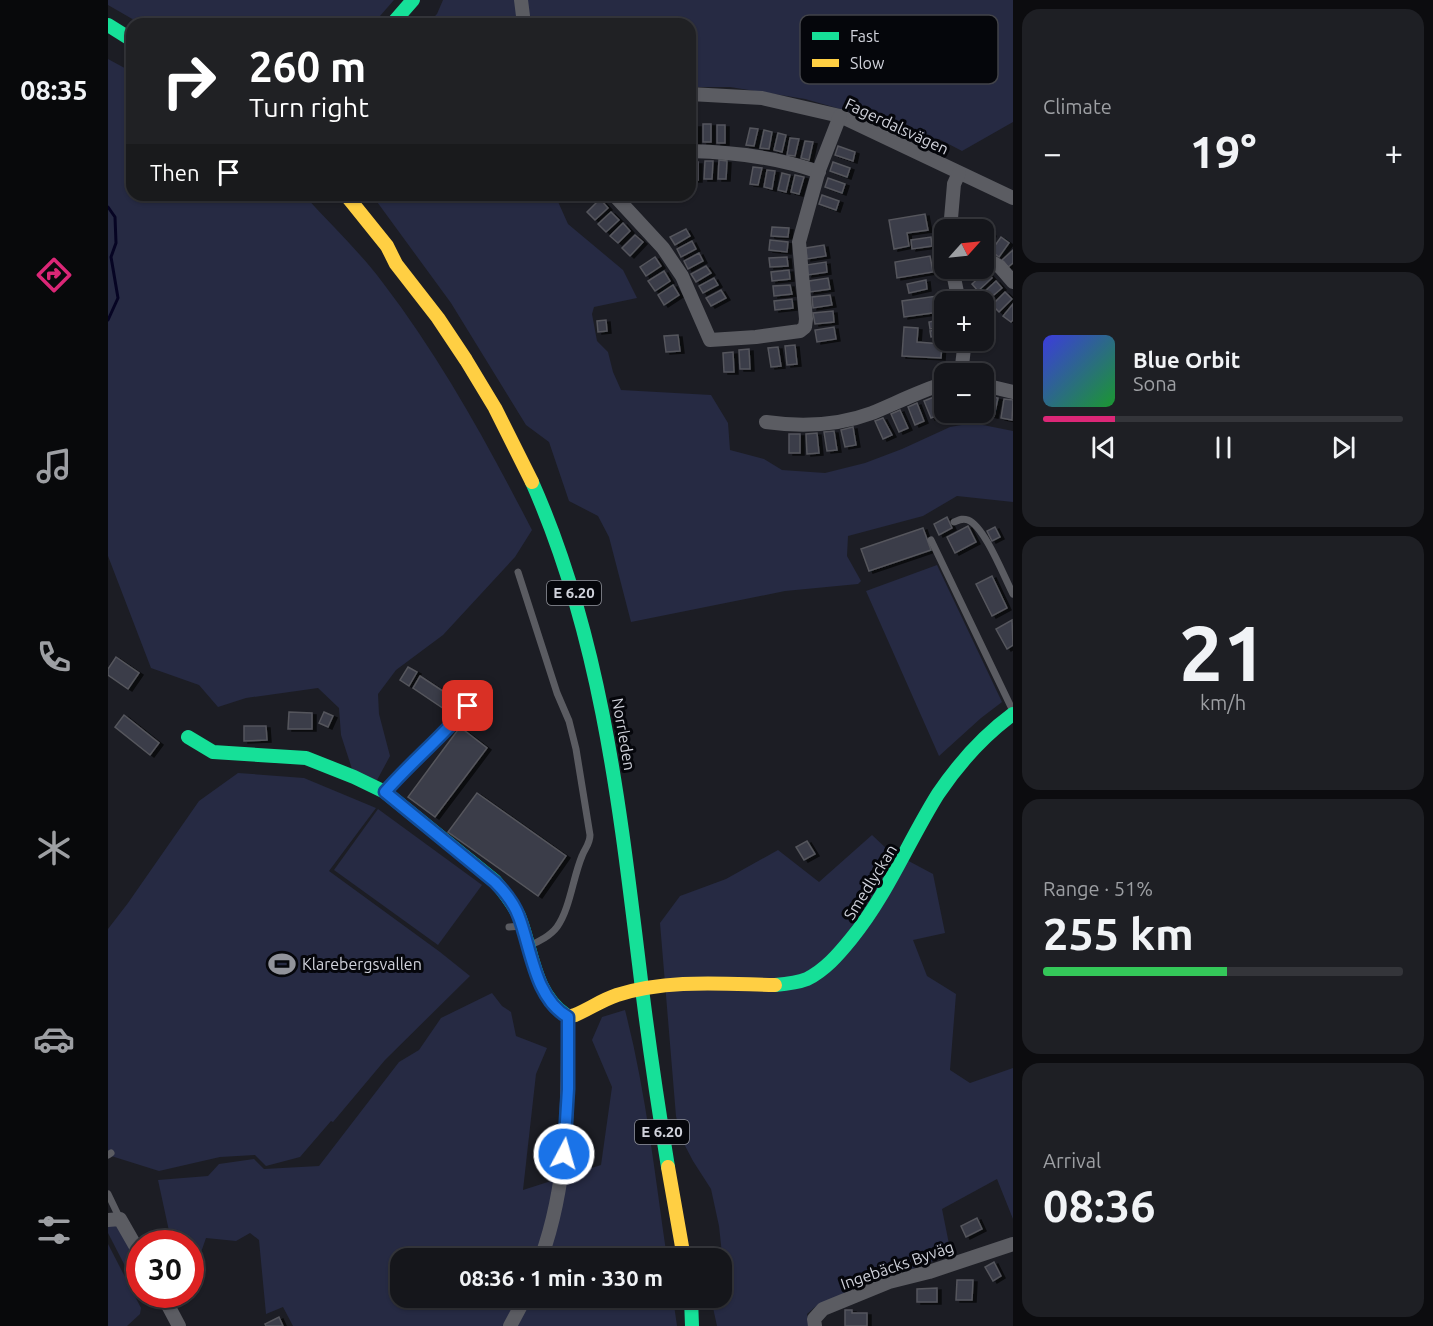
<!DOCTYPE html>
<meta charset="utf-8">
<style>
body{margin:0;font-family:Ubuntu,sans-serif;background:#1e1f24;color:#f1f3f6;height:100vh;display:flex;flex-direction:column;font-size:22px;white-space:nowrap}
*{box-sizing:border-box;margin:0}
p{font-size:20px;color:#9d9fa3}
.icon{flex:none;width:33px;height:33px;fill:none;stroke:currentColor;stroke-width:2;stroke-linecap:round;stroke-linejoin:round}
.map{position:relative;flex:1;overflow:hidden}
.side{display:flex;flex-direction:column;gap:9px;padding:9px;background:#0c0c0f;width:420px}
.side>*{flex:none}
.top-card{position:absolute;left:18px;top:18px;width:570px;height:183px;border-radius:18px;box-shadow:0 2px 4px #0004,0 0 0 2px #34353a;background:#202124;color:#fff;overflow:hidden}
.needle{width:39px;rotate:63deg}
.buttons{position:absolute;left:826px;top:219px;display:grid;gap:12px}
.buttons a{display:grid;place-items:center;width:60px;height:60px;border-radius:12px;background:#15161b;box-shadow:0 2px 4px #0004,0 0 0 2px #34353a;font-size:30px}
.speed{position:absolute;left:18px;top:1230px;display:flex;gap:12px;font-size:30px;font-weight:700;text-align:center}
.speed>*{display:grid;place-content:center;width:78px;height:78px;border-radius:50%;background:#15161b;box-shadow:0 2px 4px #0004,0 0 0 2px #34353a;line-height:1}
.speed .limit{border:9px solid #d22;background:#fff;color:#111}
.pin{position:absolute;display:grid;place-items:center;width:51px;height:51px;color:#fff;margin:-26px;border-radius:12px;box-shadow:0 3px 9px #0006}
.me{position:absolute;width:66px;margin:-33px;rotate:6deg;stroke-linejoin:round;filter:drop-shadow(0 0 4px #0008)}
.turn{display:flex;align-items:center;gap:21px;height:126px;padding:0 24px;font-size:27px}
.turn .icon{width:78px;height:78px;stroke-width:2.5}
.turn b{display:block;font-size:42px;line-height:51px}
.then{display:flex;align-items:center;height:57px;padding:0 24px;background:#0003;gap:12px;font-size:22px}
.big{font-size:45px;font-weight:600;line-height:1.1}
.side .widget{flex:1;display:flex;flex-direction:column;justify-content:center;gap:9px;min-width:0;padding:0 21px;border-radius:18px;background:#1e1f24}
.side .dial{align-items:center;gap:0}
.dial b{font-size:78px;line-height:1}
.song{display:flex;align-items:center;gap:18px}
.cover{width:72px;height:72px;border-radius:9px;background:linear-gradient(135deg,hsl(240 70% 55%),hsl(130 70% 35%))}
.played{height:6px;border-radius:3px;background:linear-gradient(90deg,#db2777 20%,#34353a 20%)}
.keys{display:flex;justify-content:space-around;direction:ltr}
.heat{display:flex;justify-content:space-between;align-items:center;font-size:33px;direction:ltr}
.charge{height:9px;border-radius:4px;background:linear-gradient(90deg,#34c759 51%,#34353a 0)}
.trip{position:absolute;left:282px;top:1248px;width:342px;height:60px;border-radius:18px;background:#15161b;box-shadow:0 2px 4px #0004,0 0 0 2px #34353a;font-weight:600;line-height:60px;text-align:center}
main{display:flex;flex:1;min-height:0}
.tab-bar{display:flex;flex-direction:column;width:108px;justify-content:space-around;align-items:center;background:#08090b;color:#9d9fa3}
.tab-bar .icon{width:42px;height:42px}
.tab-bar .active{color:#db2777}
.tab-bar b{font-size:27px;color:#f1f3f6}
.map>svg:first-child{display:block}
.green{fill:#262a43}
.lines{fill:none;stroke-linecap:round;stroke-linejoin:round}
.stream{stroke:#060423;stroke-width:3}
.building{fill:#3b3c48;stroke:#55565d;stroke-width:1.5;filter:url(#shadow)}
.lane{stroke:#5b5c62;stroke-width:7}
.street{stroke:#5b5c62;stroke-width:14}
.fast{stroke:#16e098;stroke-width:14}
.slow{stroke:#ffcf43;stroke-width:14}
.route-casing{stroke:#114b97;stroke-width:15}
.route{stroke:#1a73e8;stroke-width:10}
.labels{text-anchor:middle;stroke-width:6;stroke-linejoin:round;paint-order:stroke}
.shield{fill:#05060b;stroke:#93959d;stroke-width:1.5}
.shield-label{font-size:15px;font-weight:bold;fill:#d0d2db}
.street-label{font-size:16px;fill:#d0d2db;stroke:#05060b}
.poi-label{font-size:16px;fill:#d0d2db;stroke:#05060b;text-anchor:start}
.key{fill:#05060b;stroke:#424349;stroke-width:1.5}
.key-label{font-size:16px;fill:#d0d2db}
</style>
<main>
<nav class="tab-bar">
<b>08:35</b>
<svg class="icon active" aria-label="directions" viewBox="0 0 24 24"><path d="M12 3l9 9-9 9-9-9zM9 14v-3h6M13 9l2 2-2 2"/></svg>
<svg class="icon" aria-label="music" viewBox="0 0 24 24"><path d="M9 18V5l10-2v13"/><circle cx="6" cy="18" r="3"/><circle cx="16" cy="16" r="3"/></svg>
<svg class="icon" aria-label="phone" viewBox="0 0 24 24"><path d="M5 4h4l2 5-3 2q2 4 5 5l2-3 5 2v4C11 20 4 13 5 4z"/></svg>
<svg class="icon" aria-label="climate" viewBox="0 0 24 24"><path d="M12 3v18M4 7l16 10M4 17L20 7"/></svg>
<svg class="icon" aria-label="car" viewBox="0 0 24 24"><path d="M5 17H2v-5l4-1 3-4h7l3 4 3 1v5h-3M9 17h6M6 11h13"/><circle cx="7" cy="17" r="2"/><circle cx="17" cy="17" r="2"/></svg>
<svg class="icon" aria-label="filters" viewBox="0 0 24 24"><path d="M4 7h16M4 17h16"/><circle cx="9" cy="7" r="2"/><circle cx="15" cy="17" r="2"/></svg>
</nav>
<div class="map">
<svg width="905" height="1326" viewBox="0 0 905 1326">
<defs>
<filter id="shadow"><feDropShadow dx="4" dy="2" stdDeviation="0" flood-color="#0009"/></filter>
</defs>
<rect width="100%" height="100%" fill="#1c1d24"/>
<g class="green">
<polygon points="0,0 286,0 265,24 33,24 0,5"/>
<polygon points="335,0 905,0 905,122 854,151 831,139 820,150 757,116 697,99 622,87 582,87 582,24 319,24 329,14"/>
<path d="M 0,59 L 24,72 L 24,195 L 196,195 C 222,224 252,252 275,283 C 334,360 380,445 424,530 L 407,557 L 335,635 L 288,670 L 270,694 L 271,714 L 282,756 L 268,782 L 244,769 L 233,735 L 231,708 L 210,688 L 138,698 L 110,707 L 91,685 L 43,668 L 0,556 Z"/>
<polygon points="264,195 447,195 460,224 515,270 529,298 486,307 484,314 489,341 500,352 505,372 513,390 603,395 620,423 622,450 656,459 674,470 717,473 757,463 794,449 842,427 865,423 905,431 905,502 849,496 815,516 740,536 739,556 753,581 750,584 677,591 523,622 501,537 490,516 461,501 441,442 418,425 343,303"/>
<polygon points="829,565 894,702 873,718 831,756 758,591"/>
<polygon points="130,773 196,778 268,808 221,871 332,952 362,976 277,1060 225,1122 223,1121 192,1157 158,1166 147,1155 112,1157 51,1171 0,1155 0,929 20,903 91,801"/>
<polygon points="270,809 374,885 330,945 226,870"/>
<polygon points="764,835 780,850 825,874 837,933 805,940 819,976 848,994 842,1070 862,1083 905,1068 905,1219 889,1179 834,1209 843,1254 707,1307 699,1314 702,1326 609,1326 604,1303 605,1298 614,1298 615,1263 611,1226 603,1189 585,1161 573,1138 568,1116 552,923 572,896 618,879 670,850 711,882"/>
<path d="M 384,993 L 394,1006 L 403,1012 L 408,1036 L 439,1048 L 428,1074 L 415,1190 L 493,1165 L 504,1087 L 484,1040 L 494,1017 L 517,1010 C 538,1091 547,1176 559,1258 L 292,1258 L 292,1298 L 565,1298 L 569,1326 L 185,1326 L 175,1307 L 158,1314 L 151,1240 L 142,1233 L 128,1241 L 98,1238 L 91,1258 L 83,1272 L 82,1244 L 52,1243 L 61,1231 L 50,1180 L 100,1176 L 111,1164 L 146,1159 L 156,1169 L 211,1166 L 291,1062 L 311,1050 L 333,1018 Z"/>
<polygon points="0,1225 11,1226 31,1265 31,1293 0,1233"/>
<polygon points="0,1244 33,1308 32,1314 19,1326 0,1326"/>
</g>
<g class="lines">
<polyline class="stream" points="0,207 7,217 8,243 3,257 10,298 0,320"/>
</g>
<g class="building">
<rect x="595" y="124" width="8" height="18"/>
<rect x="582" y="125" width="7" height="18"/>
<rect x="609" y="125" width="8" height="18"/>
<polygon points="642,128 650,129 646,146 638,145"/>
<polygon points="656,130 664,132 661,149 652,148"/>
<polygon points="670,133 678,135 674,152 666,150"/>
<polygon points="682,138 691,139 687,156 679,155"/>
<polygon points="697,141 705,142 701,160 693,158"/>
<polygon points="730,146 747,152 745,161 727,155"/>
<polygon points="611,160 619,161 618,179 610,179"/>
<polygon points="597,161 605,161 604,179 596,179"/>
<rect x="582" y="162" width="8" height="18"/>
<polygon points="725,162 742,168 739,177 722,171"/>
<polygon points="645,167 654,168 650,185 642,184"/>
<polygon points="659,170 667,171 664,189 656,187"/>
<polygon points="674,173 682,175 678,192 670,190"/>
<polygon points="687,175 696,177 691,194 683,192"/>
<polygon points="720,178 737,184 734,193 717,187"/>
<polygon points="714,195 731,201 728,210 711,204"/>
<polygon points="492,199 500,208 487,220 479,212"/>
<polygon points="503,212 511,220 498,232 490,224"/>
<polygon points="817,214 820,230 799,233 801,246 786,249 781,220"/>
<polygon points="515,223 522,231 510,243 502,236"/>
<polygon points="664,227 681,228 680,237 663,236"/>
<polygon points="578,229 582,236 567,245 562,237"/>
<polygon points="876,230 884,234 878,250 876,249"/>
<polygon points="527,235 535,242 522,256 514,248"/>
<polygon points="823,237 824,246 804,249 803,240"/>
<polygon points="893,237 901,243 891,257 883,251"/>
<polygon points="662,240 680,242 679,252 661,250"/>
<polygon points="584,241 588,249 573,257 569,249"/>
<polygon points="716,245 718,256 699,259 698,248"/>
<polygon points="905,250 905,263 900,267 894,260"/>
<polygon points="591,253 595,261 580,269 576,261"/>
<polygon points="822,256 825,272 789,278 787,262"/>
<polygon points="547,257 553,266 538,276 532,267"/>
<polygon points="679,257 680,266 662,267 661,258"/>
<polygon points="718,262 719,272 700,275 698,265"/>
<polygon points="598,266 603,273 588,282 583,274"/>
<polygon points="681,270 682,279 664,281 663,272"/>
<polygon points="556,271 562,281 547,291 540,281"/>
<polygon points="878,271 884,278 870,291 864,284"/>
<polygon points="606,278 610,285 595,293 591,286"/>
<polygon points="720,278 722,289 702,292 701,281"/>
<polygon points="818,280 819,289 801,293 799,284"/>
<polygon points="888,281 894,288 880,300 874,294"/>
<polygon points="565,285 571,295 556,305 550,295"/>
<polygon points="682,285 684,294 666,296 665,286"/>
<polygon points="613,290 618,298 603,306 598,298"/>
<polygon points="897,292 904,299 891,312 884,305"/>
<polygon points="722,295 724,305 705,308 704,297"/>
<polygon points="829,296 831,312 796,317 794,301"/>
<polygon points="684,299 685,308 667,310 666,301"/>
<polygon points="905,304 905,320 903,322 895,316"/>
<polygon points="725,311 726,322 707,324 705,313"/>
<polygon points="835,319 836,327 822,329 821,322"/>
<polygon points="498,320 499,331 490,332 489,321"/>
<polygon points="726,327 728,339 709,342 707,330"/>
<polygon points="796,327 810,328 809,342 834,344 833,358 794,356"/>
<polygon points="837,329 837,335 823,337 822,331"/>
<polygon points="570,335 572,351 558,352 556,336"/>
<polygon points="687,345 689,364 679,365 677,346"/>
<polygon points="670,347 673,366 663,367 660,348"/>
<polygon points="641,349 642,369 632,369 631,350"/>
<polygon points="625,352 626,372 616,372 615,353"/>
<polygon points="879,396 890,398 886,416 876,414"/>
<polygon points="826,397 833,414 823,418 816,401"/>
<polygon points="896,399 905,400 904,420 893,418"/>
<polygon points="809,403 816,421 807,425 800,407"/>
<polygon points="792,410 800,428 791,432 783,414"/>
<polygon points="775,418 784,435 775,439 767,421"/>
<polygon points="745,427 748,445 737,447 733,430"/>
<polygon points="726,431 729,450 719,451 716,432"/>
<polygon points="709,433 711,453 699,454 698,434"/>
<rect x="681" y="434" width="11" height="19"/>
<polygon points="839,517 844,528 831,535 826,524"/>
<polygon points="860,526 868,542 847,553 839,537"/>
<polygon points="887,527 892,537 884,541 879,531"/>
<polygon points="815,528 823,550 761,571 753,549"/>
<polygon points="884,576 899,608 884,616 868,584"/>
<polygon points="904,620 905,645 899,649 888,629"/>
<polygon points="8,657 31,673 20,689 0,675 0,669"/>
<polygon points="300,667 309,672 301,686 292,680"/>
<polygon points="312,676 353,703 345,715 305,688"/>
<polygon points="181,712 204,713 204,729 180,729"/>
<polygon points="216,712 225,716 220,727 211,723"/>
<polygon points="16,715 51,743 42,755 7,727"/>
<polygon points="136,726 158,726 159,740 136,741"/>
<polygon points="352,727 379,748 327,817 300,797"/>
<polygon points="369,793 458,856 430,896 340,832"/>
<polygon points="699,841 707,854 696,860 688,847"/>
<polygon points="869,1218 874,1229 858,1237 853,1226"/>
<polygon points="886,1262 893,1276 885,1281 877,1267"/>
<polygon points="849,1280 865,1280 864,1300 848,1300"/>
<polygon points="829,1288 829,1302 809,1302 809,1289"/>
<polygon points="737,1310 744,1310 744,1313 759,1313 759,1326 737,1326"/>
<polygon points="171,1317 175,1326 158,1326 157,1324"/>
</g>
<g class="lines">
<g class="lane">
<path d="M 846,522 C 851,520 854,518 860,520 C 877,527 896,577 905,594"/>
<polyline points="823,540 905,711"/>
<path d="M 410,572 L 449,693 L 461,721 L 468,749 L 482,835 C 482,844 477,848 474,856 C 465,877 462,909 449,927 C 443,935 431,942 422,945"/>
<path d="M 279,790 C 304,760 335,736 360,706"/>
<polyline points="401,927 414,926"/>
<polyline points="0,1155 3,1153"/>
<polyline points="0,1194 12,1219"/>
</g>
<g class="street">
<polyline points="413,0 416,24"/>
<polyline points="582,94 654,98 732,116 905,198"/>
<path d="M 582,151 C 626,152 669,157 711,172"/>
<polyline points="506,195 555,248 574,276 602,340 648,337 692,331 697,327 698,319 691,242 711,170 732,116"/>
<polyline points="842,230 846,184 851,173"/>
<polyline points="876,257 892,267 905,282"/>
<polyline points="844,268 851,302"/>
<polyline points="853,374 857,340"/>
<polyline points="876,385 905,392"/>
<path d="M 658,422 C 694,427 729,426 764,413 C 788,403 812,391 837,383"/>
<polyline points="0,1220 12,1219 32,1254"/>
<path d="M 433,1258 C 461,1181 460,1099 460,1017"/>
<polyline points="54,1294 71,1326"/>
<polyline points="402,1326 417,1298"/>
<polyline points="707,1326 706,1319 715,1309 781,1282 821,1272 905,1244"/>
</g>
<g class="fast">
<polyline points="284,24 305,0"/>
<polyline points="0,25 24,40"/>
<path d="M 424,482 C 492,635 511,800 531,964 C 539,1032 549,1100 560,1167"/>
<path d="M 80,737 L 105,752 L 198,758 L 246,777 L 277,792 L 387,881 C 396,892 405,903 411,916 C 425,951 425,992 458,1015"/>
<path d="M 667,985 C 678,984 689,983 699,979 C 717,970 730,955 743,939 C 779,895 800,842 830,794 C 851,763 875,736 905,714"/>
<polyline points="583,1298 584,1326"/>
</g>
<g class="slow">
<polyline points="238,195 279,246 288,264 330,318 358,360 387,408 424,482"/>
<path d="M 458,1015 L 460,1017 L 467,1015 C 481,1009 494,1000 509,995 C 561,979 614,984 667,985"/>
<polyline points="560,1167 576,1258"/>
</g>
</g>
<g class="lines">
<defs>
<path id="route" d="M 360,706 C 334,737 303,762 277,792 L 387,882 C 397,892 406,903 411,917 C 423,948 427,999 460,1017 L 460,1089 L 456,1154"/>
</defs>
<use href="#route" class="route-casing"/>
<use href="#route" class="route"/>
</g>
<defs>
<symbol id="stadium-bare" viewBox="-9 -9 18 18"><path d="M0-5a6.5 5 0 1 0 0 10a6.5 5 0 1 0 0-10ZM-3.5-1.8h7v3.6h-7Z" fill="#91939b" stroke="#05060b" stroke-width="2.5" paint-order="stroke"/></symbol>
</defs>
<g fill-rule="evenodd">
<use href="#stadium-bare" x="155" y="945" width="38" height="38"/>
</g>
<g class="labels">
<g class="shield">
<rect x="439" y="581" width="54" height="24" rx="4.5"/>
<rect x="527" y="1120" width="54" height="24" rx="4.5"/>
</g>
<g class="shield-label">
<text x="466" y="598">E 6.20</text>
<text x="554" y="1137">E 6.20</text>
</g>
<g class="street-label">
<text transform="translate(789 126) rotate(25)" y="6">Fagerdalsvägen</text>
<text transform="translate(516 734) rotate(80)" y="6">Norrleden</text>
<text transform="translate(762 882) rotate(-58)" y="6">Smedlyckan</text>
<text transform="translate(789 1265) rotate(-19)" y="6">Ingebäcks Byväg</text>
</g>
<g class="poi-label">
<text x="194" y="970">Klarebergsvallen</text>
</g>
</g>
<rect x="692" y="15" width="198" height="69" rx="9" class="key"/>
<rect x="704" y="32" width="27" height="8" fill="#16e098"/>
<rect x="704" y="59" width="27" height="8" fill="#ffcf43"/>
<g class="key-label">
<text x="742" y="42">Fast</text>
<text x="742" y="69">Slow</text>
</g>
</svg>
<div class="buttons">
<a><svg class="needle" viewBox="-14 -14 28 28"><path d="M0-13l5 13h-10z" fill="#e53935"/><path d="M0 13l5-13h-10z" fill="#9d9fa3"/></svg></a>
<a>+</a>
<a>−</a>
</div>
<div class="speed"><div class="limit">30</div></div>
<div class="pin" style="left:360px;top:706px;background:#d93025"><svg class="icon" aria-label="arrive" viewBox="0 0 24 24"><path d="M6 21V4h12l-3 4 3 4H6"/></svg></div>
<svg class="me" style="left:456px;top:1154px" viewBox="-20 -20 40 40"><circle r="17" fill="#1a73e8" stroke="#fff" stroke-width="3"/><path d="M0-11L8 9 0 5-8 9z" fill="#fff"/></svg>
<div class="trip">08:36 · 1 min · 330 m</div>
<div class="top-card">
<div class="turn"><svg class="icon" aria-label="right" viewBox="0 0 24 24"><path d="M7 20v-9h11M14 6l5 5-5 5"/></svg><div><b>260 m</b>Turn right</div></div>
<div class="then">Then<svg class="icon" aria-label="arrive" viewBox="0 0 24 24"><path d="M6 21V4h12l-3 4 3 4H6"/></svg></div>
</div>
</div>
<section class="side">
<div class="widget"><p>Climate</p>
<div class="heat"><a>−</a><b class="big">19°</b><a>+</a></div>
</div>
<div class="widget">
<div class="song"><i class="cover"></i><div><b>Blue Orbit</b><p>Sona</p></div></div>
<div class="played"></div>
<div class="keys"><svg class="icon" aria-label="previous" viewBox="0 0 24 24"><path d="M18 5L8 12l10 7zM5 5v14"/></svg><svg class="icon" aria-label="pause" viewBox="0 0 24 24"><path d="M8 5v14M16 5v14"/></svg><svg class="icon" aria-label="next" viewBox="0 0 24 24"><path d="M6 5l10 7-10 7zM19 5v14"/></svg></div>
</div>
<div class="widget dial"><b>21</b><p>km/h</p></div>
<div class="widget"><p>Range · 51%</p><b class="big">255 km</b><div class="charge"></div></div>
<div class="widget"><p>Arrival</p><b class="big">08:36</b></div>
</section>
</main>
